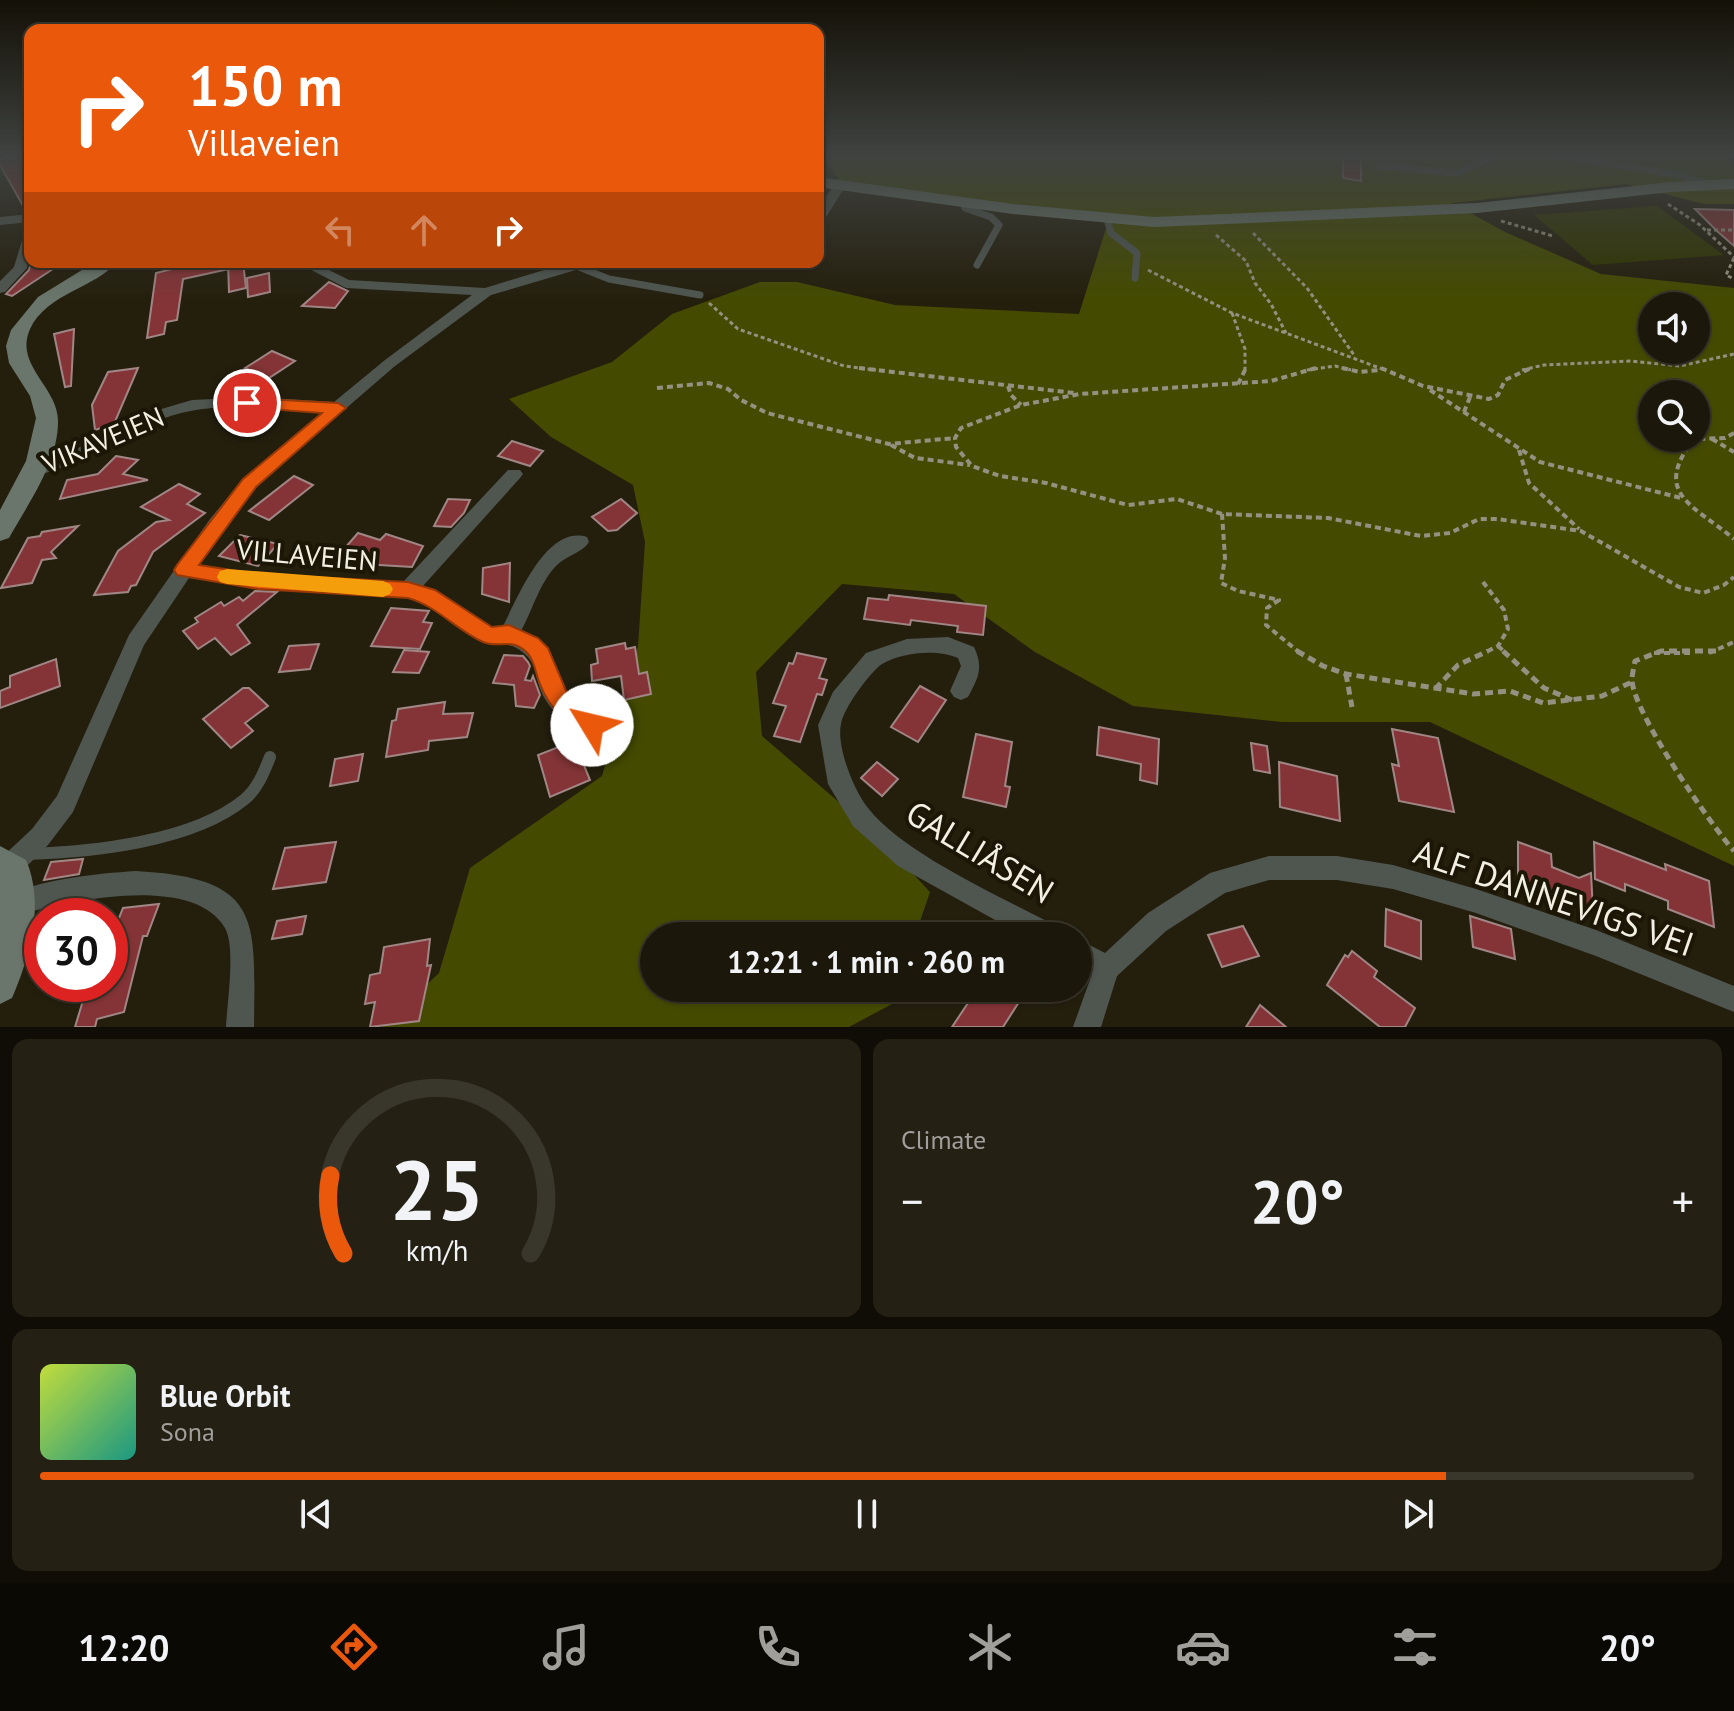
<!DOCTYPE html>
<meta charset="utf-8">
<style>
body{margin:0;font-family:"PT Sans",sans-serif;background:#242013;color:#f1f3f6;height:100vh;display:flex;flex-direction:column;font-size:30px;white-space:nowrap}
*{box-sizing:border-box;margin:0}
p{font-size:26px;color:#a09f9c}
.icon{flex:none;width:44px;height:44px;fill:none;stroke:currentColor;stroke-width:2;stroke-linecap:round;stroke-linejoin:round}
.map{position:relative;height:1027px;overflow:hidden}
.details{display:flex;flex-direction:column;gap:12px;padding:12px;background:#0f0d06;flex:1}
.details>*{flex:none}
.guide{position:absolute;left:24px;top:24px;width:800px;height:244px;border-radius:16px;box-shadow:0 2px 6px #0004,0 0 0 2px #39362b;background:#ea580c;color:#fff;overflow:hidden}
.fabs{position:absolute;left:1638px;top:292px;display:grid;gap:16px}
.fabs a{display:grid;place-items:center;width:72px;height:72px;border-radius:50%;background:#1b170a;box-shadow:0 2px 6px #0004,0 0 0 2px #39362b;font-size:40px}
.speed{position:absolute;left:24px;top:898px;display:flex;gap:16px;font-size:40px;font-weight:700;text-align:center}
.speed>*{display:grid;place-content:center;width:104px;height:104px;border-radius:50%;background:#1b170a;box-shadow:0 2px 6px #0004,0 0 0 2px #39362b;line-height:1}
.speed .limit{border:12px solid #d22;background:#fff;color:#111}
.pin{position:absolute;display:grid;place-items:center;width:68px;height:68px;color:#fff;margin:-34px;border:4px solid #fff;border-radius:50%;box-shadow:0 2px 8px #0007}
.me{position:absolute;width:88px;margin:-44px;rotate:306deg;stroke-linejoin:round;filter:drop-shadow(0 0 6px #0008)}
.turn{display:flex;align-items:center;gap:28px;height:168px;padding:0 32px;font-size:36px}
.turn .icon{width:104px;height:104px;stroke-width:2.5}
.turn b{display:block;font-size:56px;line-height:68px}
.lanes{display:flex;align-items:center;height:76px;padding:0 32px;background:#0003;justify-content:center;gap:40px;direction:ltr}
.lanes .off{opacity:.35}
.big{font-size:60px;font-weight:700;line-height:1.1}
.details .card{flex:1;display:flex;flex-direction:column;justify-content:center;gap:12px;min-width:0;padding:0 28px;border-radius:16px;background:#242013}
.details .dial{align-items:center;gap:0}
.dial svg{height:208px;overflow:visible;fill:none;stroke:#39362b;stroke-width:7;stroke-linecap:round;text-anchor:middle}
.dial text{fill:#f1f3f6;stroke:none}
.song{display:flex;align-items:center;gap:24px}
.cover{width:96px;height:96px;border-radius:12px;background:linear-gradient(135deg,hsl(70 70% 55%),hsl(170 70% 35%))}
.played{height:8px;border-radius:4px;background:linear-gradient(90deg,#ea580c 85%,#39362b 85%)}
.keys{display:flex;justify-content:space-around;direction:ltr}
.heat{display:flex;justify-content:space-between;align-items:center;font-size:44px;direction:ltr}
.details .tiles{flex:1;display:grid;gap:12px;grid-template-columns:1fr 1fr}
.card:last-child{grid-column:span 2}
.trip{position:absolute;left:640px;top:922px;width:452px;height:80px;border-radius:40px;background:#1b170a;box-shadow:0 2px 6px #0004,0 0 0 2px #39362b;font-weight:700;line-height:80px;text-align:center}
.tab-bar{display:flex;height:128px;justify-content:space-around;align-items:center;background:#0b0904;color:#a09f9c}
.tab-bar .icon{width:56px;height:56px}
.tab-bar .active{color:#ea580c}
.tab-bar b{font-size:36px;color:#f1f3f6}
.map>svg:first-child{display:block}
.green{fill:#313601}
.forest{fill:#444b00;fill-rule:evenodd}
.building{fill:#843436;stroke:#a08685;stroke-width:2}
.lines{fill:none;stroke-linecap:round;stroke-linejoin:round}
.path-far2{stroke:#959182;stroke-width:3;stroke-dasharray:4 3;stroke-linecap:butt}
.path-far1{stroke:#959182;stroke-width:4;stroke-dasharray:6 4;stroke-linecap:butt}
.path{stroke:#959182;stroke-width:5;stroke-dasharray:8 5;stroke-linecap:butt}
.service-far1{stroke:#4f5650;stroke-width:7}
.service{stroke:#4f5650;stroke-width:12}
.minor{fill:#4f5650;fill-rule:evenodd}
.secondary{fill:#6a766b;fill-rule:evenodd}
.route{fill:#ea580c;stroke:#983908;stroke-width:2}
.slow{fill:#f59e0b}
.labels{text-anchor:middle;stroke-width:8;stroke-linejoin:round;paint-order:stroke}
.street-label{font-size:28px;fill:#f2efe3;stroke:#1b1605}
.near-street-label{font-size:34px;fill:#f2efe3;stroke:#1b1605}
</style>
<div class="map">
<svg width="1734" height="1027" viewBox="0 0 1734 1027">
<rect width="100%" height="100%" fill="#241f0d"/>
<polygon class="green" points="1657,206 1724,255 1593,265 1534,215"/>
<path class="forest" d="M 818,155 L 1726,155 L 1734,167 L 1734,204 L 1704,204 L 1626,184 L 1452,203 L 1505,232 L 1601,274 L 1734,288 L 1734,866 L 1430,722 L 1282,722 L 1133,706 L 1035,652 L 954,594 L 842,584 L 756,672 L 762,736 L 876,834 L 930,892 L 915,936 L 654,936 L 654,988 L 897,988 L 892,1004 L 849,1027 L 382,1027 L 439,973 L 470,868 L 602,776 L 638,646 L 645,542 L 633,485 L 551,437 L 509,399 L 612,362 L 672,314 L 760,282 L 797,282 L 895,305 L 1079,314 L 1108,222 L 841,184 L 829,163 L 818,160 ZM 1652,306 L 1696,306 L 1696,350 L 1652,350 ZM 1652,394 L 1696,394 L 1696,438 L 1652,438 Z"/>
<g class="building">
<polygon points="14,155 30,155 30,211 26,211 0,165 0,159"/>
<polygon points="1343,155 1361,155 1361,181 1343,178"/>
<polygon points="1695,209 1734,210 1734,246 1717,231"/>
<polygon points="31,262 59,265 12,296 6,294 29,270"/>
<polygon points="172,262 228,262 229,269 183,279 177,320 166,322 164,334 147,338 156,273 172,269"/>
<polygon points="228,262 243,262 246,288 229,292"/>
<polygon points="269,273 270,292 248,297 247,278"/>
<polygon points="329,282 348,291 335,308 302,306"/>
<polygon points="74,329 71,386 65,387 54,334"/>
<polygon points="272,351 295,361 269,378 245,368"/>
<polygon points="138,368 114,424 95,430 92,405 108,372"/>
<polygon points="512,441 543,451 530,466 498,456"/>
<polygon points="116,456 138,460 123,474 148,480 60,499 67,480 98,474"/>
<polygon points="294,476 313,485 269,520 249,511"/>
<polygon points="179,484 200,494 187,504 205,513 153,552 136,585 131,586 128,592 94,595 118,551 156,522 169,520 141,507"/>
<polygon points="448,499 470,500 464,513 451,527 434,526"/>
<polygon points="621,499 637,513 617,530 608,531 592,517"/>
<polygon points="78,526 51,552 56,558 42,560 32,583 1,588 28,538 40,536 42,532"/>
<polygon points="358,533 380,540 386,534 423,546 412,567 362,564 338,556"/>
<polygon points="240,535 278,544 258,566 219,556"/>
<polygon points="510,563 509,602 482,594 483,568"/>
<polygon points="255,591 277,592 237,625 250,643 231,655 215,638 198,649 183,631 198,622 195,618 221,602 224,606 239,597 243,601"/>
<polygon points="889,595 986,606 983,635 957,632 958,626 911,620 910,625 864,619 868,598 888,600"/>
<polygon points="391,608 429,611 423,622 432,623 420,649 371,646"/>
<polygon points="625,643 626,649 635,647 639,674 647,672 651,694 624,700 621,676 592,681 591,665 598,663 596,649"/>
<polygon points="319,644 310,669 279,672 289,646"/>
<polygon points="404,650 429,652 419,673 393,672"/>
<polygon points="797,653 826,659 819,678 827,680 822,695 817,694 800,742 774,736 786,706 773,703 789,663 793,664"/>
<polygon points="504,655 523,656 528,662 530,666 525,680 531,681 533,676 540,695 534,708 516,706 514,685 493,683"/>
<polygon points="56,659 60,686 0,708 0,691 10,687 10,676"/>
<polygon points="920,686 946,700 918,742 891,727"/>
<polygon points="243,688 249,688 268,706 245,723 253,731 231,748 203,719"/>
<polygon points="445,702 443,714 473,713 467,737 429,741 428,750 386,757 392,721 396,720 398,709"/>
<polygon points="1099,727 1159,739 1157,784 1140,780 1141,764 1097,755"/>
<polygon points="1392,729 1438,738 1454,812 1399,801 1392,764 1399,766"/>
<polygon points="976,734 1012,742 1005,786 1010,787 1006,807 963,797"/>
<polygon points="574,741 590,780 550,797 538,755"/>
<polygon points="1251,743 1267,746 1270,773 1254,770"/>
<polygon points="363,754 358,781 330,786 335,759"/>
<polygon points="877,762 898,779 882,796 861,778"/>
<polygon points="1279,762 1337,776 1340,821 1280,807"/>
<polygon points="336,842 326,882 273,889 285,848"/>
<polygon points="1518,842 1551,854 1552,867 1579,878 1591,873 1593,911 1518,886"/>
<polygon points="1594,842 1666,870 1665,864 1709,881 1714,927 1668,909 1668,901 1625,884 1625,891 1595,879"/>
<polygon points="83,859 79,874 44,880 51,862"/>
<polygon points="159,904 147,936 143,936 124,1012 97,1019 95,1027 75,1027 88,984 110,984 110,941 123,908"/>
<polygon points="1386,909 1421,921 1421,959 1385,946"/>
<polygon points="306,916 302,934 272,939 277,921"/>
<polygon points="1470,916 1511,929 1515,959 1473,947"/>
<polygon points="1243,926 1259,956 1222,967 1208,935"/>
<polygon points="430,939 427,966 431,965 419,1021 370,1027 375,1002 365,1004 370,975 380,973 384,947"/>
<polygon points="1352,951 1377,971 1374,977 1415,1008 1405,1027 1380,1027 1327,985 1345,955 1348,957"/>
<polygon points="978,988 1028,988 1003,1027 952,1027"/>
<polygon points="1260,1005 1286,1027 1246,1027"/>
</g>
<g class="lines">
<g class="path-far2">
<polyline points="1668,204 1700,225 1734,257"/>
<polyline points="1501,221 1553,236"/>
<polyline points="1707,230 1734,230"/>
<polyline points="1253,233 1307,288 1354,355"/>
<polyline points="1216,235 1246,261 1255,283 1271,304 1286,333"/>
<polyline points="1734,258 1726,275 1734,279"/>
<polyline points="1148,270 1232,313 1385,370"/>
<polyline points="709,303 738,329 844,366 876,370"/>
<polyline points="1232,313 1245,349 1245,370"/>
<polyline points="1307,370 1335,366 1351,370"/>
<polyline points="1522,370 1544,365 1630,361 1680,366 1734,354"/>
</g>
<g class="path-far1">
<polyline points="859,368 1074,393"/>
<polyline points="1316,368 1271,381 1080,394 1021,405 961,428 955,438 956,447 972,466 1000,476 1046,483 1128,505 1177,499 1222,514 1328,518 1421,536 1450,533 1479,519 1497,519 1581,531 1679,587 1703,593 1724,585 1734,577"/>
<polyline points="1342,368 1360,372 1379,370"/>
<polyline points="1381,368 1423,386 1489,399 1498,395 1505,380 1531,368"/>
<polyline points="1238,384 1246,368"/>
<polyline points="1008,386 1011,395 1021,405"/>
<polyline points="657,388 709,383 728,389 741,400 767,413 889,444 955,438"/>
<polyline points="1430,390 1540,462 1681,498"/>
<polyline points="1464,412 1470,397"/>
<path d="M 1734,433 L 1725,438 L 1694,439 C 1651,494 1694,505 1734,539"/>
<polyline points="1712,439 1734,452"/>
<polyline points="891,445 915,458 970,465"/>
<polyline points="1519,450 1529,483 1579,529"/>
<polyline points="1222,514 1225,558 1221,583 1238,591 1279,600 1267,608 1266,625 1300,653"/>
<polyline points="1483,582 1504,610 1508,629 1498,646 1484,653"/>
<polyline points="1498,646 1506,653"/>
<polyline points="1654,653 1692,653"/>
<polyline points="1709,653 1734,642"/>
</g>
<g class="path">
<polyline points="1297,651 1323,666 1346,674 1473,694 1510,691 1543,703 1602,696 1632,682"/>
<polyline points="1503,651 1544,688 1572,700"/>
<path d="M 1716,651 L 1661,651 L 1635,661 C 1634,667 1632,674 1632,680 C 1633,712 1710,824 1734,851"/>
<polyline points="1346,674 1352,707"/>
<polyline points="1435,689 1458,665 1488,651"/>
</g>
<g class="service-far1">
<polyline points="1555,155 1680,175 1707,184"/>
<polyline points="1378,166 1457,173 1498,155"/>
<polyline points="963,203 965,208 991,217 999,225 977,265"/>
<polyline points="1107,219 1111,233 1137,253 1135,278"/>
<polyline points="574,265 609,279 700,295"/>
</g>
<path class="service" d="M 27,854 C 92,852 193,842 245,799 C 258,788 264,772 270,757"/>
<g class="minor">
<polygon points="836,182 846,185 823,222 818,223 818,209"/>
<polygon points="30,214 30,222 0,225 0,217"/>
<polygon points="30,233 27,268 5,292 0,293 0,281 14,267 23,237"/>
<path d="M 296,262 L 313,262 L 349,280 L 485,288 L 570,262 L 603,262 L 491,295 L 395,366 L 255,487 L 198,565 L 258,574 L 403,582 L 508,470 L 520,470 L 523,474 L 520,478 L 423,586 L 435,590 L 492,627 L 503,626 C 517,600 546,524 587,537 L 589,542 C 583,552 568,555 558,564 C 540,581 533,609 521,631 C 563,653 545,672 568,697 C 578,708 597,712 603,725 L 600,732 L 592,735 C 567,726 548,711 539,686 C 536,675 535,665 528,657 C 507,636 500,650 483,642 C 456,629 437,605 408,598 L 258,588 L 189,578 L 144,645 L 73,812 L 48,845 L 19,874 L 10,878 L 1,874 L 1,858 L 32,829 L 57,796 L 129,635 L 210,519 L 243,479 L 322,412 C 269,408 213,400 162,419 C 116,437 79,466 31,477 L 22,471 L 25,467 L 62,456 L 148,413 L 192,400 L 255,397 L 334,402 L 385,360 L 472,295 L 346,288 Z"/>
<path d="M 948,637 L 974,647 C 984,668 978,678 968,697 L 961,700 L 954,697 L 950,691 L 961,666 L 958,658 C 937,649 902,652 882,664 C 870,672 843,709 841,724 C 836,746 854,791 868,808 C 905,855 1004,898 1058,927 L 1062,936 L 1024,936 L 898,866 L 853,826 L 828,784 L 818,725 L 833,692 L 866,653 L 907,639 Z"/>
<polygon points="1269,856 1337,856 1393,865 1476,889 1596,930 1734,986 1734,1012 1596,956 1476,913 1393,889 1337,880 1269,880 1225,893 1166,931 1117,976 1101,1027 1073,1027 1092,974 1078,966 1078,939 1105,953 1148,913 1210,873"/>
<path d="M 136,871 C 263,878 255,919 254,1027 L 226,1027 C 227,1004 236,947 225,928 C 193,873 68,901 19,915 L 10,912 L 7,903 L 10,894 C 50,878 94,874 136,871 Z"/>
</g>
<g class="secondary">
<polygon points="818,177 1013,204 1154,217 1477,203 1671,182 1734,179 1734,189 1671,192 1477,213 1154,227 1013,214 818,187"/>
<path d="M 95,262 L 117,262 C 95,288 47,293 30,329 C 14,365 57,386 58,420 C 59,461 28,504 9,538 L 0,541 L 0,510 L 26,461 L 36,418 L 30,396 L 9,363 L 6,346 L 11,330 L 38,297 Z"/>
<path d="M 0,846 L 26,860 C 45,904 30,956 12,998 L 0,1004 Z"/>
</g>
</g>
<linearGradient id="sky" x2="0" y2="1"><stop stop-color="#141107"/><stop offset="0.52" stop-color="#3f4240"/><stop offset="1" stop-color="#3f4240" stop-opacity="0"/></linearGradient>
<rect width="1734" height="299" fill="url(#sky)"/>
<path class="route" d="M 247,398 L 338,403 L 346,408 L 256,487 L 199,565 L 258,574 L 408,582 L 435,590 L 492,627 L 509,625 L 538,638 L 548,648 L 570,700 L 599,718 L 603,725 L 599,732 L 592,735 C 566,726 550,709 540,684 C 536,675 535,663 529,655 C 513,636 500,649 483,642 C 456,630 437,606 408,598 L 258,589 L 177,575 L 174,570 L 177,565 L 243,479 L 322,413 L 241,407 L 241,400 Z"/>
<polygon class="slow" points="227,569 383,581 390,584 393,589 390,594 383,597 227,584 220,582 217,577 220,571"/>
<g class="labels">
<g class="street-label">
<text transform="translate(103 440) rotate(-23)" y="10">VIKAVEIEN</text>
<text transform="translate(307 555) rotate(5)" y="10">VILLAVEIEN</text>
</g>
<g class="near-street-label">
<text transform="translate(980 852) rotate(31)" y="12">GALLIÅSEN</text>
<text transform="translate(1554 898) rotate(19)" y="12">ALF DANNEVIGS VEI</text>
</g>
</g>
</svg>
<div class="fabs">
<a><svg class="icon" aria-label="sound" viewBox="0 0 24 24"><path d="M4 9h4l5-4v14l-5-4H4zM17 9q2 3 0 6"/></svg></a>
<a><svg class="icon" aria-label="search" viewBox="0 0 24 24"><circle cx="10" cy="10" r="6"/><path d="M15 15l6 6"/></svg></a>
</div>
<div class="speed"><div class="limit">30</div></div>
<div class="pin" style="left:247px;top:403px;background:#d93025"><svg class="icon" aria-label="arrive" viewBox="0 0 24 24"><path d="M6 21V4h12l-3 4 3 4H6"/></svg></div>
<svg class="me" style="left:592px;top:725px" viewBox="-20 -20 40 40"><circle r="19" fill="#fff"/><path d="M0-13L10 11 0 6-10 11z" fill="#ea580c"/></svg>
<div class="trip">12:21 · 1 min · 260 m</div>
<div class="guide">
<div class="turn"><svg class="icon" aria-label="right" viewBox="0 0 24 24"><path d="M7 20v-9h11M14 6l5 5-5 5"/></svg><div><b>150 m</b>Villaveien</div></div>
<div class="lanes"><svg class="icon off" aria-label="left" viewBox="0 0 24 24"><path d="M17 20v-9H6M10 6l-5 5 5 5"/></svg><svg class="icon off" aria-label="ahead" viewBox="0 0 24 24"><path d="M12 20V5M6 11l6-6 6 6"/></svg><svg class="icon" aria-label="right" viewBox="0 0 24 24"><path d="M7 20v-9h11M14 6l5 5-5 5"/></svg></div>
</div>
</div>
<section class="details">
<div class="tiles">
<div class="card dial"><svg viewBox="0 0 100 80">
<path d="M14 69A42 42 0 1 1 86 69"/>
<path d="M14 69A42 42 0 0 1 9 39" stroke="#ea580c"/>
<text x="50" y="56" font-size="32" font-weight="700">25</text>
<text x="50" y="72" font-size="11">km/h</text>
</svg></div>
<div class="card"><p>Climate</p>
<div class="heat"><a>−</a><b class="big">20°</b><a>+</a></div>
</div>
<div class="card">
<div class="song"><i class="cover"></i><div><b>Blue Orbit</b><p>Sona</p></div></div>
<div class="played"></div>
<div class="keys"><svg class="icon" aria-label="previous" viewBox="0 0 24 24"><path d="M18 5L8 12l10 7zM5 5v14"/></svg><svg class="icon" aria-label="pause" viewBox="0 0 24 24"><path d="M8 5v14M16 5v14"/></svg><svg class="icon" aria-label="next" viewBox="0 0 24 24"><path d="M6 5l10 7-10 7zM19 5v14"/></svg></div>
</div>
</div>
</section>
<nav class="tab-bar">
<b>12:20</b>
<svg class="icon active" aria-label="directions" viewBox="0 0 24 24"><path d="M12 3l9 9-9 9-9-9zM9 14v-3h6M13 9l2 2-2 2"/></svg>
<svg class="icon" aria-label="music" viewBox="0 0 24 24"><path d="M9 18V5l10-2v13"/><circle cx="6" cy="18" r="3"/><circle cx="16" cy="16" r="3"/></svg>
<svg class="icon" aria-label="phone" viewBox="0 0 24 24"><path d="M5 4h4l2 5-3 2q2 4 5 5l2-3 5 2v4C11 20 4 13 5 4z"/></svg>
<svg class="icon" aria-label="climate" viewBox="0 0 24 24"><path d="M12 3v18M4 7l16 10M4 17L20 7"/></svg>
<svg class="icon" aria-label="car" viewBox="0 0 24 24"><path d="M5 17H2v-5l4-1 3-4h7l3 4 3 1v5h-3M9 17h6M6 11h13"/><circle cx="7" cy="17" r="2"/><circle cx="17" cy="17" r="2"/></svg>
<svg class="icon" aria-label="filters" viewBox="0 0 24 24"><path d="M4 7h16M4 17h16"/><circle cx="9" cy="7" r="2"/><circle cx="15" cy="17" r="2"/></svg>
<b>20°</b>
</nav>
